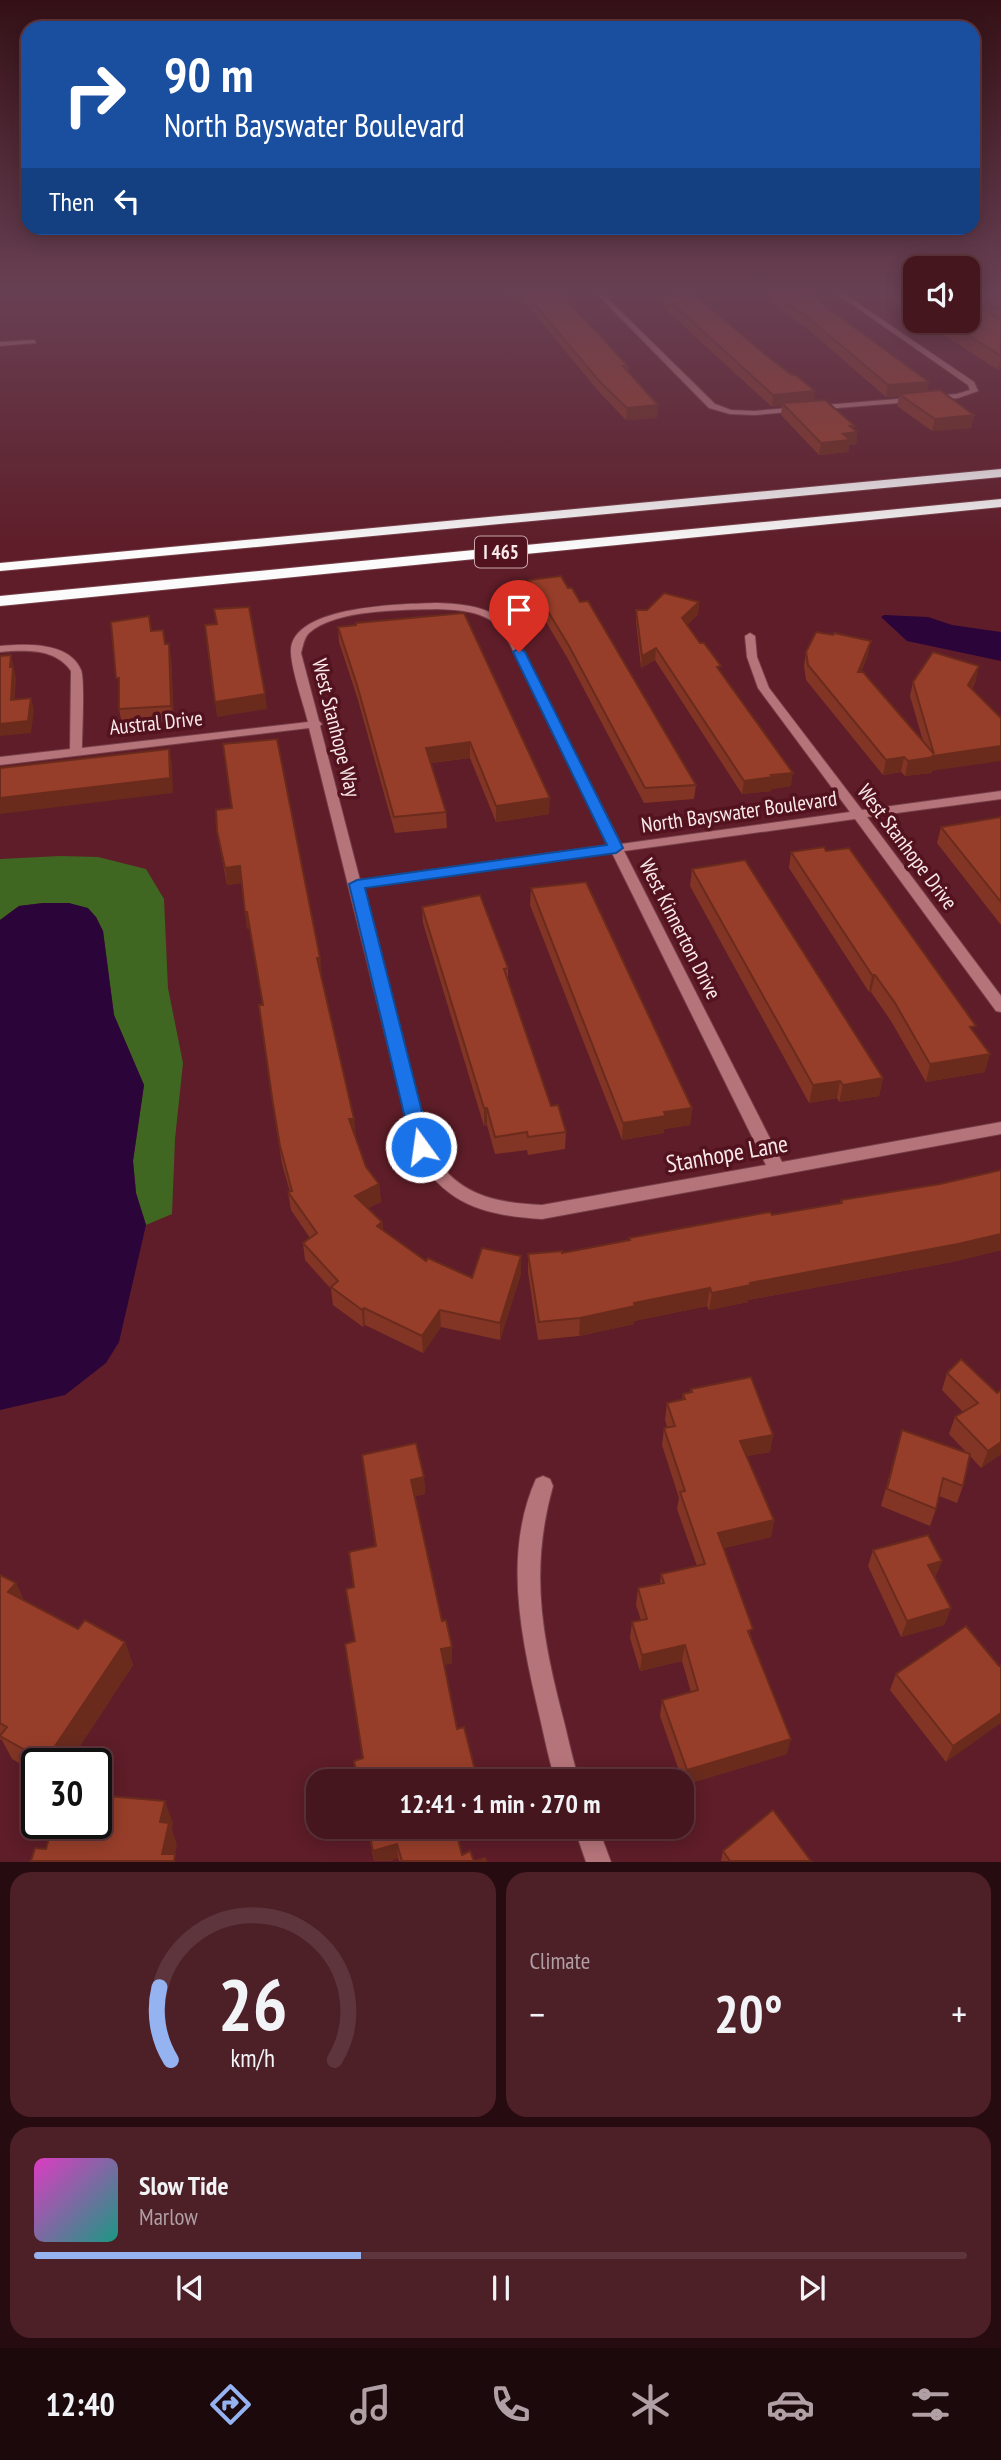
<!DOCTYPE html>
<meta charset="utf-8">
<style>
body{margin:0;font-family:"PT Sans Narrow",sans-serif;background:#4d1f27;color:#f1f3f6;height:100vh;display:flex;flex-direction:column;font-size:26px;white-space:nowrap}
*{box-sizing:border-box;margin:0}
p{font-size:23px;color:#b09fa4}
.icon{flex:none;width:38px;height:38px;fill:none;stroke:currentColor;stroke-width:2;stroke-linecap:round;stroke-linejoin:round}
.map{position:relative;height:1862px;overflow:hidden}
.panel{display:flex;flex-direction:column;gap:10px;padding:10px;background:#260c10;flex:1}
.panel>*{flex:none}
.guide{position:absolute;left:21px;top:21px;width:959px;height:214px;border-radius:21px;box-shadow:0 4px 18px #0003,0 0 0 2px #5e353c;background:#1a4fa0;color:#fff;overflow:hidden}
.fabs{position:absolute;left:903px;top:256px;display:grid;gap:14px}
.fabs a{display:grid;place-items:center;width:77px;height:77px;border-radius:14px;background:#46161e;box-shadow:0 4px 18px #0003,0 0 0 2px #5e353c;font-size:35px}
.speed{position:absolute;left:21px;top:1748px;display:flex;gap:14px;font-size:35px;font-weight:700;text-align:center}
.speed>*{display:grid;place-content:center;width:91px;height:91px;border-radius:50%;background:#46161e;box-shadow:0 4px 18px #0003,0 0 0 2px #5e353c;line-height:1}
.speed .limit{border:4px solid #111;border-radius:10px;background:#fff;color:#111}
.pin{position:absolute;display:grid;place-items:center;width:60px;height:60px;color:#fff;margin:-72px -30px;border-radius:50% 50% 50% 0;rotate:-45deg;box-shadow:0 0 7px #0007}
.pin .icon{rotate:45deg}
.me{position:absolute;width:77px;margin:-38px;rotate:346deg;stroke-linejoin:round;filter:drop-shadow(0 0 5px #0008)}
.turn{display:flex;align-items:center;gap:24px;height:147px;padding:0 28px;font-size:32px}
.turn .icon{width:91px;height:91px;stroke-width:2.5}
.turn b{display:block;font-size:49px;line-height:60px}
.then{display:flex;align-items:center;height:66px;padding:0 28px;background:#0003;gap:14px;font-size:26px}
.big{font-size:52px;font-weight:600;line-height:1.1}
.panel .widget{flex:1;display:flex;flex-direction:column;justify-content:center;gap:10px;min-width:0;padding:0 24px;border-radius:21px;background:#4d1f27}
.panel .dial{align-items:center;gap:0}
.dial svg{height:182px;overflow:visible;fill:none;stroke:#5e353c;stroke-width:7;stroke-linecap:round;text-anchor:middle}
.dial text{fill:#f1f3f6;stroke:none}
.song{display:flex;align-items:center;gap:21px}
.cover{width:84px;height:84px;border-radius:10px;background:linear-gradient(135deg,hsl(310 70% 55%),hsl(170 70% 35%))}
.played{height:7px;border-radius:4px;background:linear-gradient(90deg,#95b2f1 35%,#5e353c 35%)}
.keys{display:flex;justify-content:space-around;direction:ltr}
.heat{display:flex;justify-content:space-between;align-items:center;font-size:38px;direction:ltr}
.panel .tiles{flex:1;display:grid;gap:10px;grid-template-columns:1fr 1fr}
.widget:last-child{grid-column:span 2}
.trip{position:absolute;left:306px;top:1769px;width:388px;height:70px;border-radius:21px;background:#46161e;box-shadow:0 4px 18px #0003,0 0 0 2px #5e353c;font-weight:600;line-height:70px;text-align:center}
.tabs{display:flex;height:112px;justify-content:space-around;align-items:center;background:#1c090c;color:#b09fa4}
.tabs .icon{width:49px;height:49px}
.tabs .current{color:#95b2f1}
.tabs b{font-size:32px;color:#f1f3f6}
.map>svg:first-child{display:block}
.green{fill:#3f6721}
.water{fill:#2b043a}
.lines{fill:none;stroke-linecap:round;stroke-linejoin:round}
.service-casing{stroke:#773e47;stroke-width:2}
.minor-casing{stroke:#773e47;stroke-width:2}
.motorway-casing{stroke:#773e47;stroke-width:2}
.service{fill:#b5747a;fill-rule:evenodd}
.minor{fill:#b5747a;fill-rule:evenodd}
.motorway{fill:#fbfbfb;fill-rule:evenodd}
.wall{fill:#823524}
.shaded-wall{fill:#6a2b1d}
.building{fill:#973e2a;stroke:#6a2b1d;stroke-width:2}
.route{fill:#1a73e8;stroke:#114b97;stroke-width:2}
.labels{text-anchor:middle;stroke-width:7;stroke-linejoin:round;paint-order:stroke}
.shield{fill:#52121e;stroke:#c8a8ad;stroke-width:2}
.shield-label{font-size:19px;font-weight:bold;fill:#fae9ea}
.street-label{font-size:21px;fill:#fae9ea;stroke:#52121e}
.near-street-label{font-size:24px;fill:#fae9ea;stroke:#52121e}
</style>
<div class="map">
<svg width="1001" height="1862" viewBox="0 0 1001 1862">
<rect width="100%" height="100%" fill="#5e1d28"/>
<polygon class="green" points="60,856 98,857 146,869 164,899 168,988 183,1063 175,1139 172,1214 146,1225 136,1193 133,1161 144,1085 114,1015 103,931 96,917 69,903 43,903 19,906 0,920 0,859"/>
<g class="water">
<polygon points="884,615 928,617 952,625 1001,632 1001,661 907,641 881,617"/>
<polygon points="43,903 69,903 88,908 96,917 103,931 114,1015 144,1085 133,1161 136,1193 146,1225 119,1342 106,1363 65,1395 0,1410 0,920 19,906"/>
</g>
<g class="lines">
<defs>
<polygon id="service" points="34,340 36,343 0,346 0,342"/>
<g id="minor">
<polygon points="592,289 598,289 715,404 731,410 754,411 957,394 970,390 968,385 830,289 837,289 974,382 978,391 958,398 754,415 730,414 709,408"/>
<path d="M 437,603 C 464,604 488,606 510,625 L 621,844 L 850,812 L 758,688 L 747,657 L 745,636 L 750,633 L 755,636 L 757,657 L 769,688 L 862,810 L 1001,791 L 1001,799 L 867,817 L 1001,996 L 1001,1012 L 996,1011 L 855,819 L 624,851 L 782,1162 L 1001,1122 L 1001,1134 L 542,1219 C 481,1215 442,1204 413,1147 L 309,728 L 0,765 L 0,757 L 70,749 L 71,671 C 55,648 25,650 0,652 L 0,646 C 24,644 69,641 81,670 C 85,680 82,733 82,748 L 308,722 C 303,702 292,672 291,653 C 288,605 404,604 437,603 ZM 437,609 C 462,610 482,611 502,628 L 608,845 L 360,880 L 320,726 L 322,724 L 319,721 L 301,653 C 303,646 304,638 309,633 C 336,609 403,610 437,609 ZM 612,853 L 766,1165 L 542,1205 C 493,1203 454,1194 429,1147 L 362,887 Z"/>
<path d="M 543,1476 L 550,1479 L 553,1486 C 530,1568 541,1633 562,1714 C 568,1736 572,1759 580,1782 L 556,1782 C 549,1761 545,1740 540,1718 C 522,1641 502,1555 536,1479 Z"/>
<polygon points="574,1827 598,1827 611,1862 586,1862"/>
</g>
<g id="motorway">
<polygon points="1001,469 1001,477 0,571 0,563"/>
<polygon points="1001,499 1001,507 0,606 0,596"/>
</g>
</defs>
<use href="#service" class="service-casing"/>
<use href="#minor" class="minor-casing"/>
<use href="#motorway" class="motorway-casing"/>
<use href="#service" class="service"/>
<use href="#minor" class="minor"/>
<use href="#motorway" class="motorway"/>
</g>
<g class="wall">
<polygon points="507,289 557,289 628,366 628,372 657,418 626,420 600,393 514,289 508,290"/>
<polygon points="872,289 915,289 915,317"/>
<polygon points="968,289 1001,289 1001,370 998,370 921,320 968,320"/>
<polygon points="771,292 927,391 974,415 971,428 932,431 897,406 899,396 886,397 810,331 770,302"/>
<polygon points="665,297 854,429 857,432 856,445 849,445 848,452 819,455 781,415 782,406 772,407 664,308"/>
<polygon points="529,580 568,588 580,602 696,785 694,799 644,803 568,659 529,593"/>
<polygon points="699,602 698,614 687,625 720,671 791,786 772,789 771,791 742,794 655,660 641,668 636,622 636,610 647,610"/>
<polygon points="356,625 549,814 496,822 470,758 431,763 446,812 447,828 395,833 358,700 339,642 338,627"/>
<polygon points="152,631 165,644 171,658 174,722 122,724 119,709"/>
<polygon points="806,652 868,655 861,672 923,741 910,696 913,682 976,680 931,773 905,776 901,772 883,775 806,680 804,666"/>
<polygon points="1001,817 1001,925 937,843 941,827"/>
<polygon points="217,831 320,958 321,975 354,1119 355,1136 366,1167 379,1184 381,1202 368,1208 382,1222 383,1230 426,1261 472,1278 521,1274 500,1340 441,1327 423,1353 365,1325 363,1327 333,1305 331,1289 305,1260 303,1243 310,1238 291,1210 288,1192 290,1192 282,1164 273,1104 263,1005 250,929 247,929 242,883 227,885"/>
<polygon points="791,852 974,1033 985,1072 926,1082 891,1021 871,992 869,992 789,868"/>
<polygon points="692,869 883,1078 879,1096 839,1102 837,1098 809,1103 690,886"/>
<polygon points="531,888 692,1108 690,1125 664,1129 664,1133 622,1140 530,905"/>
<polygon points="422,907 508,968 508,979 551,1106 566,1132 565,1149 528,1155 527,1150 495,1154 487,1125 484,1126 423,923"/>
<polygon points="1001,1170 1001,1250 952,1262 748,1300 748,1302 709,1310 707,1306 634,1321 634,1324 579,1336 538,1340 528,1272 528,1254 562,1253 629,1240 629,1238 840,1203 841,1200 940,1184"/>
<polygon points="947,1373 997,1393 1001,1390 1001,1454 981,1468 970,1456 963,1486 957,1503 939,1496 936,1509 930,1526 881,1506 902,1430 967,1453 949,1434 955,1417 963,1412 942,1390"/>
<polygon points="691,1389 773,1435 770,1452 747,1456 774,1520 771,1537 724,1548 787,1754 684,1785 660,1716 662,1700 691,1692 682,1661 640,1671 630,1638 632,1622 641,1620 636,1605 638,1588 660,1583 661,1574 697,1566 677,1509 679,1498 662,1445 664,1428 667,1427 665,1420 667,1403 682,1400 683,1394 690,1393"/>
<polygon points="362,1455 424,1477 425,1494 415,1496 442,1621 452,1647 452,1663 444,1665 457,1729 475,1770 476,1782 357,1782 354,1761 362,1758 354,1641 354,1587 375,1546"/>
<polygon points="873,1550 942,1561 935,1577 951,1608 944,1625 901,1637 868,1566"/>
<polygon points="0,1575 16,1583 24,1601 78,1629 125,1642 133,1665 68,1764 37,1764 37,1773 12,1759 2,1740 0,1739"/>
<polygon points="999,1666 946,1762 890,1690 896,1674"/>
<polygon points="367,1827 455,1827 462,1855 474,1861 399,1861 398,1858 389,1861 374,1861"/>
<polygon points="723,1851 811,1861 721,1861"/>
</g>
<g class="shaded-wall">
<polygon points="1001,357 1001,370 998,370"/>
<polygon points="929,382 927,394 899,394 899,396 886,397 888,385"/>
<polygon points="815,391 814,403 782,403 782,406 772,407 773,395"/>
<polygon points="658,405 657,418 626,420 627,408"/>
<polygon points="974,415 971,428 932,431 935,419"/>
<polygon points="850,426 855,426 854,433 857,432 856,445 849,445 848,452 819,455 821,443 843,434"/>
<polygon points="699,602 698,614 681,631 682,618"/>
<polygon points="871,641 868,655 855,686 858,672"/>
<polygon points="169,644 171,658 174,722 171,706"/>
<polygon points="656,648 655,660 641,668 642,656"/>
<polygon points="11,655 16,678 14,712 11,700 10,667"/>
<polygon points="979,666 976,680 964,700 968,685"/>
<polygon points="265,694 267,709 217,717 215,702"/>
<polygon points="31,698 34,710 31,733 0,736 0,724"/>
<polygon points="470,742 470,758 427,763 426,748"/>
<polygon points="1001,746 1001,761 931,771 931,773 905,776 908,761 933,756"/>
<polygon points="169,749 172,764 173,793 0,814 0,798"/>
<polygon points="904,757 901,772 883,775 886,760"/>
<polygon points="793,773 791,786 772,789 771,791 742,794 744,781"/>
<polygon points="550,798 549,814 496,822 496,806"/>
<polygon points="240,866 243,883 227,885 225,868"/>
<polygon points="245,912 247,912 250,929 247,929"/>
<polygon points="317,958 320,958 322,975 319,975"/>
<polygon points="872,975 875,975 871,992 869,992"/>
<polygon points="990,1054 985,1072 926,1082 930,1064"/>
<polygon points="883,1078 879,1096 839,1102 843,1085"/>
<polygon points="840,1081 837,1098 809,1103 813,1085"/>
<polygon points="484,1108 487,1108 487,1125 484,1126"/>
<polygon points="692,1108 690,1125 664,1129 664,1133 622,1140 623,1123 664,1112"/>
<polygon points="349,1119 354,1119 356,1136 351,1137"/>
<polygon points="379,1184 381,1202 357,1213 355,1196"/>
<polygon points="382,1222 383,1240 377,1226"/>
<polygon points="1001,1234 1001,1250 952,1262 748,1300 748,1302 709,1310 712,1293 750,1283"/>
<polygon points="521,1256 521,1274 500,1340 500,1323"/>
<polygon points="710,1288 707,1306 634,1321 634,1324 579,1336 580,1318 634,1303"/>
<polygon points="364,1308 365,1325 363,1327 362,1310"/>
<polygon points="440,1310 441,1327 423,1353 422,1336"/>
<polygon points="773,1435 770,1452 737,1458 740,1441"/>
<polygon points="1001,1442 1001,1454 981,1468 988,1451"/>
<polygon points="424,1477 425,1494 412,1497 411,1480"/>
<polygon points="774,1520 771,1537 715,1550 718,1533"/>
<polygon points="942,1561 935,1577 928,1565"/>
<polygon points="16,1583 26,1607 8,1592"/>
<polygon points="951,1608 944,1625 901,1637 907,1621"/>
<polygon points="125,1642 133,1665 68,1764 46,1764 45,1761"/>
<polygon points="685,1645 682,1661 640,1671 642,1655"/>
<polygon points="452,1647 452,1663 442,1666 441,1649"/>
<polygon points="1001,1713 1001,1723 946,1762 953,1746"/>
<polygon points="791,1739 787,1754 684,1785 687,1770"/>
<polygon points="475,1770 476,1782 444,1782 444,1780"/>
<polygon points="165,1801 173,1823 172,1829 177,1845 173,1861 162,1854 160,1822"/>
<polygon points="397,1844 398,1858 389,1861 374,1861 373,1851"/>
</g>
<g class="building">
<polygon points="522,289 557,289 628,366 623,366 658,405 627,408 600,382"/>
<polygon points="894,289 915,289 915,302"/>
<polygon points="968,289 1001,289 1001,310 972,293 969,293 969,302 1001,320 1001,356 944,320 968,320"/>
<polygon points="803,290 929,382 888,385 811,320 771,292"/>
<polygon points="695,295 767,356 792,375 796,375 815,391 773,395 665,297"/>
<polygon points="940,390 974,415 935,419 899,394"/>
<polygon points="825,400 855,426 850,426 857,432 843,434 850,440 821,443 782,403"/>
<polygon points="561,576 568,588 572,588 580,602 588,601 696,785 645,788 569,646 529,580"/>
<polygon points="664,593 699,602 682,618 700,643 704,643 721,666 717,667 793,773 771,775 773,777 744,781 656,648 642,656 636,610 647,610"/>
<polygon points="249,607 265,694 215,702 205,625 217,624 214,609"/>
<polygon points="464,613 550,798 496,806 470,742 426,748 446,812 394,817 357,685 338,627 356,625 356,623"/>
<polygon points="149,616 151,631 163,630 165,644 169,644 171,706 119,709 119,678 116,678 111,622"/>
<polygon points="816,632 833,635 834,633 871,641 858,672 863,672 934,754 913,682 933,652 979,666 968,685 1001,718 1001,746 933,756 934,757 908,761 904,757 886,760 808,665 806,652"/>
<polygon points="11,655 10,667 13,667 11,700 31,698 28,721 0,724 0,656"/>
<polygon points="277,739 320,958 317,958 354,1119 349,1119 366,1167 379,1184 355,1196 382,1222 377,1226 426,1261 428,1258 472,1278 482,1248 521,1256 500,1323 440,1310 422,1336 364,1308 362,1310 331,1287 338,1281 303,1243 317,1233 288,1192 292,1191 280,1146 273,1104 259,1005 263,1005 247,912 245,912 240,866 225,868 217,831 216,810 232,808 223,744"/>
<polygon points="169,749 170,778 0,798 0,768"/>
<polygon points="1001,817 1001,902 941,827"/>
<polygon points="824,847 826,851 849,848 976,1026 970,1027 990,1054 930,1064 895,1003 875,975 872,975 791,852"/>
<polygon points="745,860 883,1078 843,1085 840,1081 813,1085 692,869"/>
<polygon points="586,882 692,1108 664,1112 666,1116 623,1123 531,888"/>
<polygon points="480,895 508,968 504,969 551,1106 558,1105 566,1132 528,1137 527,1132 495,1137 487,1108 484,1108 422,907"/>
<polygon points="1001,1170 1001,1234 958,1244 750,1283 751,1285 712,1293 710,1288 634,1303 635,1306 580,1318 539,1322 528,1254 562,1251 562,1253 630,1240 629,1238 770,1212 772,1215 842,1203 841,1200 940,1184"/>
<polygon points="961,1359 997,1393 1001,1390 1001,1442 988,1451 955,1417 978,1403 947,1373"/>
<polygon points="751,1377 773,1435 740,1441 774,1520 718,1533 753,1629 748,1631 791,1739 687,1770 662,1700 698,1690 685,1645 642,1655 632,1622 647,1619 638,1588 664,1583 661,1574 705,1564 680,1492 685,1491 664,1428 675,1426 667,1403 685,1399 683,1394 692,1392 691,1389"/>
<polygon points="902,1430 970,1454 963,1486 943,1478 936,1509 887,1489"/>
<polygon points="416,1443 424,1477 411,1480 442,1621 446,1620 452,1647 441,1649 457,1729 464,1727 475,1770 444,1780 445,1782 358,1782 354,1761 363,1758 345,1644 355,1641 346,1589 354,1587 349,1552 376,1546 362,1455"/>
<polygon points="928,1535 942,1561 928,1565 951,1608 907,1621 873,1550"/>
<polygon points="0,1575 16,1583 8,1592 78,1629 85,1620 125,1642 45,1761 0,1736 7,1727 0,1723"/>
<polygon points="966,1626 999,1666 1001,1666 1001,1713 953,1746 896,1674"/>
<polygon points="96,1795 165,1801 160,1822 169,1823 162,1854 175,1854 174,1861 31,1861 35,1848 46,1849 53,1824 96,1824"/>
<polygon points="773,1810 811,1861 730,1861 723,1851"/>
<polygon points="368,1827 455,1827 462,1855 470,1851 474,1861 402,1861 397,1844 373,1851"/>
<polygon points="485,1858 486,1861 475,1861"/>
</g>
<linearGradient id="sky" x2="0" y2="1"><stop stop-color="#341016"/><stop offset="0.53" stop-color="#684053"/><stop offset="1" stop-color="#684053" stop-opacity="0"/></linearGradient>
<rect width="1001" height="549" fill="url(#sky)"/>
<polygon class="route" points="519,648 525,652 623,848 616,853 365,888 431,1147 428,1152 415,1152 412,1147 349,884 357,880 607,845 513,652"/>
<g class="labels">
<rect class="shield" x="475" y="536.5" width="52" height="31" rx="5"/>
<g class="shield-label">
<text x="501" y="559">I 465</text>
</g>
<g class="street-label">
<text transform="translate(156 723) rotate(-6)" y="7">Austral Drive</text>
<text transform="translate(336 728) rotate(76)" y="7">West Stanhope Way</text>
<text transform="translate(739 812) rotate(-8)" y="7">North Bayswater Boulevard</text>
<text transform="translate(907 847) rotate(53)" y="7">West Stanhope Drive</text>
<text transform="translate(680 929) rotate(63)" y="7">West Kinnerton Drive</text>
</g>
<g class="near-street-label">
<text transform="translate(727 1154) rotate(-10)" y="8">Stanhope Lane</text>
</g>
</g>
</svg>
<div class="fabs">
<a><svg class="icon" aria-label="sound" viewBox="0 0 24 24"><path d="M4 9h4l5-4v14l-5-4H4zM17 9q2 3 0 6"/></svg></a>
</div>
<div class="speed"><div class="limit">30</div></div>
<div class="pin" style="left:519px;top:652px;background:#d93025"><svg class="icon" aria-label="arrive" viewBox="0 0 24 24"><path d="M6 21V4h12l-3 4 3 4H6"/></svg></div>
<svg class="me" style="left:421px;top:1147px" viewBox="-20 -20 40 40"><circle r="17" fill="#1a73e8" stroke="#fff" stroke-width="3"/><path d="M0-11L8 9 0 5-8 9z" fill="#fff"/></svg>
<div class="trip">12:41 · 1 min · 270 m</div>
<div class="guide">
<div class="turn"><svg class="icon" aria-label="right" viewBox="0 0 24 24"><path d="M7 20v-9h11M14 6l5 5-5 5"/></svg><div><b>90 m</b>North Bayswater Boulevard</div></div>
<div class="then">Then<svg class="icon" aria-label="left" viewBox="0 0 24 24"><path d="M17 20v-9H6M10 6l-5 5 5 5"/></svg></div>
</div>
</div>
<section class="panel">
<div class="tiles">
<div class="widget dial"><svg viewBox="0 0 100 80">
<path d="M14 69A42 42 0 1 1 86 69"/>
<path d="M14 69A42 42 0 0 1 9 37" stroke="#95b2f1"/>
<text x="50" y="56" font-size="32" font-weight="700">26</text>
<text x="50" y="72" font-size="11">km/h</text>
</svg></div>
<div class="widget"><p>Climate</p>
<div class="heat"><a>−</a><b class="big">20°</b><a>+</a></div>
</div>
<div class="widget">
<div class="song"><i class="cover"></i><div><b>Slow Tide</b><p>Marlow</p></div></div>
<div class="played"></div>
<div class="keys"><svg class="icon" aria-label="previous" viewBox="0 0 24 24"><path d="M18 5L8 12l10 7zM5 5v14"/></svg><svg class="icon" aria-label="pause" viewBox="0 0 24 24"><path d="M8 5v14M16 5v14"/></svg><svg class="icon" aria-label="next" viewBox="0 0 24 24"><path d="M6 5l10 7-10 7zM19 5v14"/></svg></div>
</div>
</div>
</section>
<nav class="tabs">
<b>12:40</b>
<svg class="icon current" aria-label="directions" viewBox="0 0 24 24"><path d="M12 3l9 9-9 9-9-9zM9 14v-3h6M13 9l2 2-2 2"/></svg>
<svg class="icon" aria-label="music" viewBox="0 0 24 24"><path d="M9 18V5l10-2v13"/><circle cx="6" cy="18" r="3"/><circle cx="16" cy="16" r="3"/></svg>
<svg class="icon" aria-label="phone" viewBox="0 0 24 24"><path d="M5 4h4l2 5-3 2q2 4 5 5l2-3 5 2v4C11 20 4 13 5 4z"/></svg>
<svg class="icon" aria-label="climate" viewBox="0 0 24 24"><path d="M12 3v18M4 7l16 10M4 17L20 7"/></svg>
<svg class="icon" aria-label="car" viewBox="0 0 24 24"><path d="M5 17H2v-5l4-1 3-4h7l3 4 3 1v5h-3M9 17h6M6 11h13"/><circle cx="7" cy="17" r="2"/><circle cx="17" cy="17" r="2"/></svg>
<svg class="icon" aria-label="filters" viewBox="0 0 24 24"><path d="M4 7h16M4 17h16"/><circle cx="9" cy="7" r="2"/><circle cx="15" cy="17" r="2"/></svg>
</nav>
